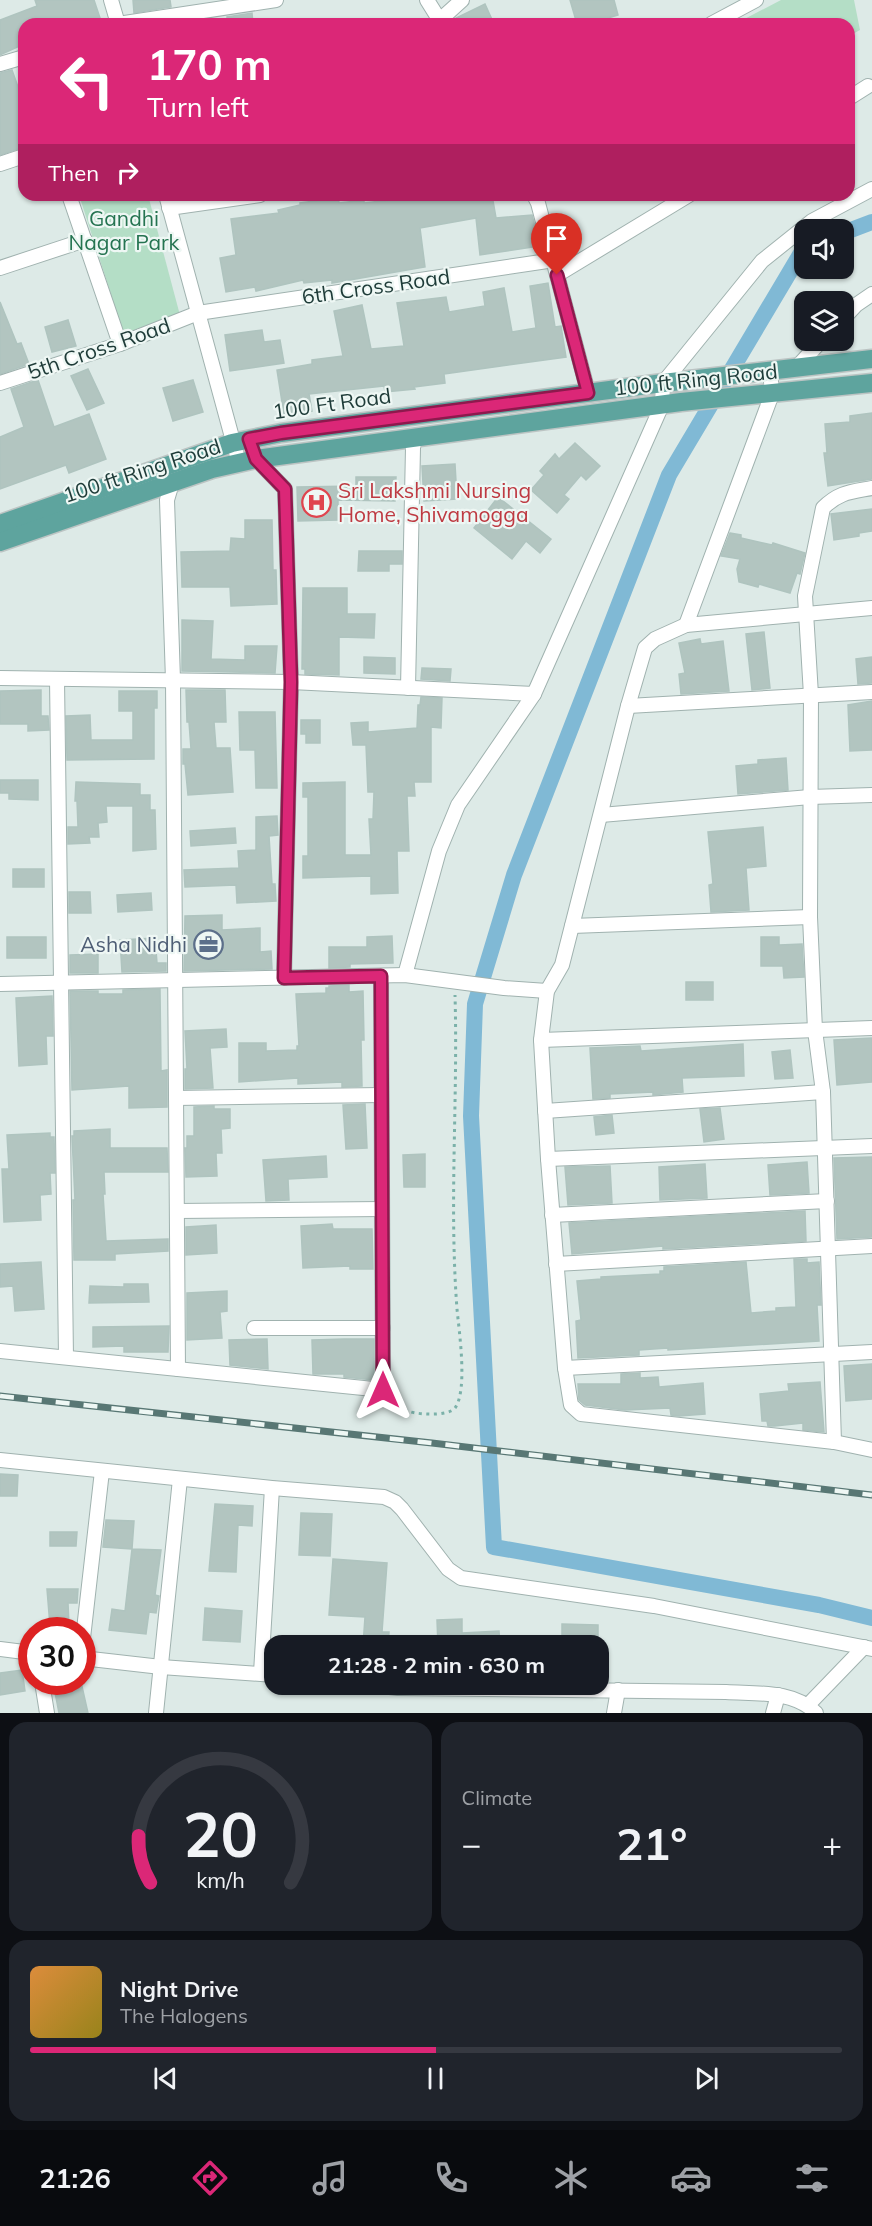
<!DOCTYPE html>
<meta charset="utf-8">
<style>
body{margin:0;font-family:Mulish,sans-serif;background:#20242c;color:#f1f3f6;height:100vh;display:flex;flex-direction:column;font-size:22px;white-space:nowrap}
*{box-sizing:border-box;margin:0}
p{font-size:20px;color:#9ea1a6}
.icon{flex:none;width:33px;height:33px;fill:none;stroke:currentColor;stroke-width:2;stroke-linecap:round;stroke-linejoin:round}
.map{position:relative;height:1713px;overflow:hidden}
.details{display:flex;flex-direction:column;gap:9px;padding:9px;background:#0d0f14;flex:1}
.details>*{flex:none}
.banner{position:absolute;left:18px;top:18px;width:837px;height:183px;border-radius:18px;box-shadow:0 2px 4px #0004;background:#db2777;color:#fff;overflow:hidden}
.tools{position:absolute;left:794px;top:219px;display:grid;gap:12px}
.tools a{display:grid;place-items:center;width:60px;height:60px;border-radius:12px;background:#171b24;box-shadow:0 2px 4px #0004;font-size:30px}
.speed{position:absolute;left:18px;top:1617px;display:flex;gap:12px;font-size:30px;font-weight:700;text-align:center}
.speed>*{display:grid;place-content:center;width:78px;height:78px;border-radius:50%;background:#171b24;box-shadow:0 2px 4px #0004;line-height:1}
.speed .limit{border:9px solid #d22;background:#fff;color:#111}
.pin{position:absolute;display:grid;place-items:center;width:51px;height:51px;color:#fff;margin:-62px -26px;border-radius:50% 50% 50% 0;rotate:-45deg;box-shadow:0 0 6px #0007}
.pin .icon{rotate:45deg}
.me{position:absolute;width:66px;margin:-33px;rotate:0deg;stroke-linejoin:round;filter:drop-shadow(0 0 4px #0008)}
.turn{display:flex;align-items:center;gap:21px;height:126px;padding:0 30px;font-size:27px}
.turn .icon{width:78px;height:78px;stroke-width:2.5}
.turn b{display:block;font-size:42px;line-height:51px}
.then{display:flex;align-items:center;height:57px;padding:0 30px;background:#0003;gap:12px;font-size:22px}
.big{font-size:45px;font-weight:700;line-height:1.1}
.details .tile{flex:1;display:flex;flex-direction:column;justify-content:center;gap:9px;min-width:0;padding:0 21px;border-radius:18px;background:#20242c}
.details .dial{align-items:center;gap:0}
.dial svg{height:156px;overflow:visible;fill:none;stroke:#363941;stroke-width:7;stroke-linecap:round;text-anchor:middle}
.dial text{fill:#f1f3f6;stroke:none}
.song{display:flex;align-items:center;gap:18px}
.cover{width:72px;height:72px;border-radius:9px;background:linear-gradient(135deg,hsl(30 70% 55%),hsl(50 70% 35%))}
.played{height:6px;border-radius:3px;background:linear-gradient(90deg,#db2777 50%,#363941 50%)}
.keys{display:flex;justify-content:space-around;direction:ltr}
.heat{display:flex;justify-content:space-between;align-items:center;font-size:33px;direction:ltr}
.details .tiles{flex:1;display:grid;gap:9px;grid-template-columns:1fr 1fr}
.tile:last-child{grid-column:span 2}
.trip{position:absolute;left:264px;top:1635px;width:345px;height:60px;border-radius:18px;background:#171b24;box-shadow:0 2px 4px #0004;font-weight:700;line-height:60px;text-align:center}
.tab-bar{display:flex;height:96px;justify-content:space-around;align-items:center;background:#090b0e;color:#9ea1a6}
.tab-bar .icon{width:42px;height:42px}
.tab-bar .selected{color:#db2777}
.tab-bar b{font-size:27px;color:#f1f3f6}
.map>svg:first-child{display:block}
.green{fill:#b4dec6}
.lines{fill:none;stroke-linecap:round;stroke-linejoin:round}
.canal{stroke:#80b9d5;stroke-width:16}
.building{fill:#b2c5c0;stroke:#afc4bf;stroke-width:1.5}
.minor-casing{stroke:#a0b2af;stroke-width:16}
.primary-casing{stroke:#bcc4c3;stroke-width:21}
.path{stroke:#7bb1a9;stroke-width:3;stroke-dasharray:3 4.5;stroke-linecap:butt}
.minor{stroke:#fff;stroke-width:14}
.primary{stroke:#5ea49e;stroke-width:18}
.rail-casing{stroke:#587774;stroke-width:7}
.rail{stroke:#eef7f4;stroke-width:4.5;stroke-dasharray:14;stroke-linecap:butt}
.route-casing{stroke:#8e194d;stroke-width:15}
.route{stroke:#db2777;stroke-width:10}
.labels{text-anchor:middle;stroke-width:4.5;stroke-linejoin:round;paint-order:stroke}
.park-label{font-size:21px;fill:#257451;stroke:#eef7f4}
.street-label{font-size:21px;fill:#1e3b38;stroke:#eef7f4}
.health-label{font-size:21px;fill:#be3a42;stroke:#eef7f4;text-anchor:start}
.service-label{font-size:21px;fill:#4e5e75;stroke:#eef7f4;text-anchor:end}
</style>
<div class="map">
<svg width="872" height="1713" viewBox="0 0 872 1713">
<rect width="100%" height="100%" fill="#ddeae7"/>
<g class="green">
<polygon points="781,0 854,0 860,30 849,36 849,24 735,24"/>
<polygon points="79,195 148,195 181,319 127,344"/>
</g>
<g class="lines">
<g class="canal">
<polyline points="843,233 872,222"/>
<polyline points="804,248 669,475 514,875 475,1004 471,1116 494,1547 819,1605 872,1618"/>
</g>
</g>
<g class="building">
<polygon points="35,0 94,0 102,24 24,24 24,44 0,55 0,20 37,6"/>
<polygon points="133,0 170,0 171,7 134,13"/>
<polygon points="570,0 614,0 618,15 608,18 611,24 577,24"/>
<polygon points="485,4 494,24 451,24 456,18"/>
<polygon points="252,13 253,24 227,24 227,17"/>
<polygon points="12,70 24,104 24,147 0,155 0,73"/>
<polygon points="322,195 338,195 339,203 364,200 364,203 390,200 390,198 407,195 492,195 496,218 532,215 540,246 480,255 476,218 420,228 425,267 332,283 332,280 304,283 303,280 256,291 255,287 226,292 220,258 236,255 231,219 279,213 278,210 300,205 300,203 322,200"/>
<polygon points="548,283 555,327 561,326 566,357 444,374 445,383 414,387 415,389 385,392 384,386 309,394 312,411 284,415 277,370 312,364 312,360 343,356 334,311 362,305 371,349 404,346 397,303 446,297 449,312 485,306 483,292 504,288 512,332 536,328 530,286"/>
<polygon points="0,302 17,344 21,343 29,364 0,374"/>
<polygon points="68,320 76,346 52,352 45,327"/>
<polygon points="262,330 264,342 280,340 284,363 230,371 225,335"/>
<polygon points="88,369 104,403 87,410 71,376"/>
<polygon points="38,380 54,427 89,414 106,459 69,473 66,465 0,489 0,437 24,427 11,389"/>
<polygon points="193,380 203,412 173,421 163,388"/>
<polygon points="872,413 872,479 828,486 824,453 827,453 825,424 850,422 850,416"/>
<polygon points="575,443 600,466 586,480 581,475 564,495 569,499 557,513 531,490 544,475 540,471 555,454 559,459"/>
<polygon points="455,464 457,499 424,501 422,466"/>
<polygon points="356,477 396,477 395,501 338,500 338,520 298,521 297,487 356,486"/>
<polygon points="498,497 551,539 540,553 526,541 512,559 474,528"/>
<polygon points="872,509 872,531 859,533 859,536 834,540 831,514"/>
<polygon points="245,520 272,520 273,570 276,570 277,604 231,606 230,587 182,587 181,552 230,551 231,538 245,539"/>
<polygon points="730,533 741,535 741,538 772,545 773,543 805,553 800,574 797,573 790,593 759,584 758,587 739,582 737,569 740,559 721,556"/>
<polygon points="359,551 402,551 402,564 389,564 389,571 358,571"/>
<polygon points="303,588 347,588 347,614 375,614 374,638 339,637 339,675 305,674 305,669 302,669"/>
<polygon points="182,620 213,621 211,659 245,660 245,646 277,646 275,673 182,671"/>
<polygon points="764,632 770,688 752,690 746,634"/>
<polygon points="700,639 701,644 723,641 729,691 681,694 679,674 685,673 679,643"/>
<polygon points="364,657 395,658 395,674 364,673"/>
<polygon points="872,657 872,683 858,684 856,659"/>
<polygon points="422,668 451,669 450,681 421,679"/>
<polygon points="41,690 41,716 48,716 49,730 28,731 28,724 0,724 0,691"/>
<polygon points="186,690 225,690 226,722 214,722 216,748 230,748 233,792 188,795 185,764 183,764 183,749 191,749 189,722 187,722"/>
<polygon points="119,691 157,691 157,708 154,708 154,759 67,760 66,716 90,715 91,740 133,740 133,711 119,711"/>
<polygon points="421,697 442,698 441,728 431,727 431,782 414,782 415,796 407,796 409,851 397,851 398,893 371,894 371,876 303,878 303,856 308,856 308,797 303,797 303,783 345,782 345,855 371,855 369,819 373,819 374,792 368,792 366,745 353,745 351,723 368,722 368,732 417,728 418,705 420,705"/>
<polygon points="872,701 872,750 850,751 848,705"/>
<polygon points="239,712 275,712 277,788 256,788 255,750 240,750"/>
<polygon points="301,720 320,720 320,743 306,743 306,734 301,734"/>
<polygon points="786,758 788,790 738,794 736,766 758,764 758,760"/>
<polygon points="0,780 38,780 38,800 9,799 9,793 0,793"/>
<polygon points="76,782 140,784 140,795 150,795 150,810 155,810 156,849 133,851 133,806 106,806 107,822 98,823 99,837 89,837 90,843 68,844 68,827 78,827 77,801 75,801"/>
<polygon points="277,816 278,835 269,836 272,884 275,884 276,901 237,903 236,885 185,887 184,870 239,868 238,851 256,850 256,817"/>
<polygon points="763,827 766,866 746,868 749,910 711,912 709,885 713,884 708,832"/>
<polygon points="235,828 236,843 191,846 190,831"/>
<rect x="13" y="869" width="31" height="18"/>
<polygon points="69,892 90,892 91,913 69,913"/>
<polygon points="151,893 152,910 118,912 117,895"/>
<polygon points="222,915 222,930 260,928 260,952 271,951 272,969 184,971 185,916"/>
<polygon points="392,936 393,963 350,964 350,967 329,968 329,947 367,947 367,937"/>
<rect x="7" y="937" width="39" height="21"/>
<polygon points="761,937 779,937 779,945 802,944 804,977 784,978 783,966 761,966"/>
<polygon points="155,938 157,963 166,963 166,971 122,972 120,940"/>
<polygon points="98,954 98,973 70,973 70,955"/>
<rect x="686" y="982" width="27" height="18"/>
<polygon points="349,985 349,992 363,991 364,1040 361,1040 362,1086 342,1087 342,1082 298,1084 298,1078 239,1082 239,1043 266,1043 266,1051 297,1050 297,1046 299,1046 296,994 326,993 326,988 329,988 329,986"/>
<polygon points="160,989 161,1071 167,1070 167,1107 129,1108 129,1086 72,1090 70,991 98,991 98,994 123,994 123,990"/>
<polygon points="52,996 53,1036 46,1036 47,1064 19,1066 16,998"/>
<polygon points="226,1029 227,1047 210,1048 213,1088 185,1089 185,1069 187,1069 185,1031"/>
<polygon points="872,1038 872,1082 837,1085 834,1040"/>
<polygon points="743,1044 744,1076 682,1078 683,1092 653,1095 653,1092 610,1094 610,1098 593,1099 590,1048 640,1046 641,1051"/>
<polygon points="790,1050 793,1078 775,1079 772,1052"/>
<polygon points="365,1104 367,1148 346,1149 343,1105"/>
<polygon points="214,1106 214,1109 230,1109 230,1128 221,1129 222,1153 216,1153 217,1176 186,1177 185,1148 187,1148 187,1136 194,1136 194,1107"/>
<polygon points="720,1108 724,1139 704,1142 700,1109"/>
<polygon points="612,1115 614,1133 596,1135 594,1117"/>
<polygon points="110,1129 110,1148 167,1148 168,1172 104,1172 105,1194 103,1194 106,1241 168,1239 168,1251 115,1254 115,1260 74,1260 73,1200 75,1200 72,1136 74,1136 74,1131"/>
<polygon points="50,1133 50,1137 54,1137 55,1173 50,1173 51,1194 40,1195 41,1220 4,1222 2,1169 9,1169 7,1135"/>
<polygon points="425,1154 425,1187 404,1187 403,1155"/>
<polygon points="326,1156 327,1177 288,1179 289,1200 266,1201 263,1160"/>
<polygon points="872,1157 872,1237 837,1239 834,1158"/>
<polygon points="807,1162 809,1193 770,1195 768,1165"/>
<polygon points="705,1164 707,1198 660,1200 659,1167"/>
<polygon points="610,1166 612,1203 568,1205 565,1167"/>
<polygon points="805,1211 806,1241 663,1249 663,1246 572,1254 569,1223"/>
<polygon points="332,1224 333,1229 372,1229 373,1269 350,1269 350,1266 303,1268 301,1226"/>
<polygon points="216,1225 217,1253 186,1255 186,1227"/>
<polygon points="794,1259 807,1259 807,1263 819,1262 821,1305 817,1305 819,1341 668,1350 668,1348 639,1350 639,1355 578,1358 576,1321 581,1320 577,1281 601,1279 601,1277 660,1274 660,1271 664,1271 664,1267 746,1262 751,1313 776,1311 776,1308 796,1307"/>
<polygon points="41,1262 44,1309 15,1311 13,1286 0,1287 0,1264"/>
<polygon points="124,1284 148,1284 149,1302 89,1303 90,1286 124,1287"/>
<polygon points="227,1291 227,1311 220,1312 222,1338 187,1340 187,1293"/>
<polygon points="169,1326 168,1352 124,1352 124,1346 93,1347 93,1327"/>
<polygon points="267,1339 268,1369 230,1365 229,1340"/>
<polygon points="344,1339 374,1339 374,1380 344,1377 344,1374 313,1374 312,1340"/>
<polygon points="872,1364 872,1399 846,1401 844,1366"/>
<polygon points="640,1373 640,1378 658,1377 659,1387 703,1383 705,1414 679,1416 671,1415 670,1408 625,1410 585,1405 579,1400 578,1384 621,1384 621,1374"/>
<polygon points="820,1382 824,1432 803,1430 803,1423 775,1426 768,1426 767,1421 762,1421 760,1394 789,1391 788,1384"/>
<polygon points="0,1474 18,1475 17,1496 0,1496"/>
<polygon points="215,1504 253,1506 252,1526 238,1525 236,1572 209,1571"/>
<polygon points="301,1513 332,1514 330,1556 299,1555"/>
<polygon points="106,1520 134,1521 132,1549 161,1550 155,1595 159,1596 156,1613 149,1612 146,1634 109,1630 112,1609 125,1611 132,1549 103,1547"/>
<polygon points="50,1532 77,1532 76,1546 50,1546"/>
<polygon points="333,1559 387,1563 382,1632 389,1632 388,1646 363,1646 365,1617 329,1615"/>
<polygon points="47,1589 78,1589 77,1603 68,1603 69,1625 50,1626"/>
<polygon points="205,1608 242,1611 240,1642 203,1640"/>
<polygon points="462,1619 462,1633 499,1631 500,1646 438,1646 437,1620"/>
<polygon points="562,1624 598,1625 598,1646 562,1646"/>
<polygon points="22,1670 25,1691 0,1695 0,1673"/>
<polygon points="53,1682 81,1682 88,1713 59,1713"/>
</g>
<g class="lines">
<defs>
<g id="minor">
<polyline points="111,0 118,24"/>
<polyline points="427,0 442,24"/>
<polyline points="440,20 462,0"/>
<polyline points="118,24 276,0"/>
<polyline points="711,24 756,0"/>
<polyline points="0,64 24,57"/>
<polyline points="849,98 868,86"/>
<polyline points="0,164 24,156"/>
<polyline points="69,195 120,344"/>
<polyline points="166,195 239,463"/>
<polyline points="534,195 538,203 588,392"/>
<polyline points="169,208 260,195"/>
<polyline points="0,268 85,240"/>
<polyline points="557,275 689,195"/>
<polyline points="843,319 856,305 872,294"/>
<polyline points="797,367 822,340"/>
<polyline points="770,370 772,394 686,625 872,608"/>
<polyline points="0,383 120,344 198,313 554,260"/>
<polyline points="254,453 256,459 285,489 291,682 284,978"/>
<polyline points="172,483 167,500 173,680 178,1369"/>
<polyline points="686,625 655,639 645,648 628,706 562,965 547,991 541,1040 548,1159 565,1368 571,1405 581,1414 834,1442 872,1450"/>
<polyline points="0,678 291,682 534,694 662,405 663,383 762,261 812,221 872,189"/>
<polyline points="57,679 66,1357"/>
<polyline points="408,688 413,448 415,437"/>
<polyline points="628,706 872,692"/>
<polyline points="601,815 810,797 872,795"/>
<polyline points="572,926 810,917"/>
<polyline points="405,975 439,851 458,805 534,694"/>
<polyline points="0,984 405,975 504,988 547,991"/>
<polyline points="541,1040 872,1028"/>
<polyline points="176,1098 381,1095"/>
<polyline points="545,1111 823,1092"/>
<polyline points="548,1159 872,1146"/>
<polyline points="177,1211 382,1209"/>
<polyline points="552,1215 827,1201"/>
<polyline points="556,1264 872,1246"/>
<polyline points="254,1328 383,1328"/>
<polyline points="0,1351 383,1390 381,976"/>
<polyline points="565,1368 872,1352"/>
<path d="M 834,1442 L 823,1092 L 815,1030 L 810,917 L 811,695 L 805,596 L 823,508 C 839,492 851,492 872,488"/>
<polyline points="0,1460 272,1488 384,1497 395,1502 402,1509 448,1569 461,1578 654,1606 872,1649"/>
<polyline points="82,1647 102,1471"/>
<polyline points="0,1649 32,1653"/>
<polyline points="82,1658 161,1667 274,1675"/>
<polyline points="261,1673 272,1488"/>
<polyline points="42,1682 47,1713"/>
<path d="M 364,1684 L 398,1688 L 726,1692 C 756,1694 794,1690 816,1713"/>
<polyline points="808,1705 864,1647"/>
<polyline points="156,1713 180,1479"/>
<polyline points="614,1713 618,1690"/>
<polyline points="773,1713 778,1695"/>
</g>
<g id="primary">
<polyline points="0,524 232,443 281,433 663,383 872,359"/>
<polyline points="0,542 212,469 256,459 681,402 872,383"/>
</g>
</defs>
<use href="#minor" class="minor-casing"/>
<use href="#primary" class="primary-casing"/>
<path class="path" d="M 393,1400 C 396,1403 400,1407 403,1409 C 412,1415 448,1417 455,1408 C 468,1390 459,1331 457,1309 C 449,1204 458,1099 455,995"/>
<use href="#minor" class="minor"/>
<use href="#primary" class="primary"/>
<defs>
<polyline id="rail" points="0,1396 432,1443 872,1495"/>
</defs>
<use href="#rail" class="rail-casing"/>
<use href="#rail" class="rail"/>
</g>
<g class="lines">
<defs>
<polyline id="route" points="383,1390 381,976 284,978 291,682 285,489 256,459 249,439 281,433 588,393 557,275"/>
</defs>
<use href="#route" class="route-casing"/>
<use href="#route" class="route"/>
</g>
<defs>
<symbol id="hospital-ring" viewBox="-11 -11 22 22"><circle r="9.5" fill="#eef7f4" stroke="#e0444e" stroke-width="1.5"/><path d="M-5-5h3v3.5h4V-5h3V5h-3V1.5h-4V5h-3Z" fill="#e0444e"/></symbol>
<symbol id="office-ring" viewBox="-11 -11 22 22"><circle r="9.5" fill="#eef7f4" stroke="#5c6f8a" stroke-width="1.5"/><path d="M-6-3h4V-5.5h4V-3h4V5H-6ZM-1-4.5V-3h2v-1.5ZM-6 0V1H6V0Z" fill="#5c6f8a"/></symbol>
</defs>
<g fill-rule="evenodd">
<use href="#hospital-ring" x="300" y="486" width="33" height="33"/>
<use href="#office-ring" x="192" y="928" width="33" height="33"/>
</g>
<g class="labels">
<g class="park-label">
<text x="124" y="226">Gandhi<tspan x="124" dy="24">Nagar Park</tspan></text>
</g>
<g class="street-label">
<text transform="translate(376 287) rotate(-8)" y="7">6th Cross Road</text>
<text transform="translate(99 349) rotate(-19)" y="7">5th Cross Road</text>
<text transform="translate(696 380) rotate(-6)" y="7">100 ft Ring Road</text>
<text transform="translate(332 404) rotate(-8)" y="7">100 Ft Road</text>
<text transform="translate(142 471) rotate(-18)" y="7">100 ft Ring Road</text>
</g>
<g class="health-label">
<text x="338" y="498">Sri Lakshmi Nursing<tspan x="338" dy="24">Home, Shivamogga</tspan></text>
</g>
<g class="service-label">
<text x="187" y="952">Asha Nidhi</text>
</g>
</g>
</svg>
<div class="tools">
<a><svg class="icon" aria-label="sound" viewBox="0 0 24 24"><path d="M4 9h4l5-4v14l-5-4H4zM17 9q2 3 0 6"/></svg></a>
<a><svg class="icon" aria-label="layers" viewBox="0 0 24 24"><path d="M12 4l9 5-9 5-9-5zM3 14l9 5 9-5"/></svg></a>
</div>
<div class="speed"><div class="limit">30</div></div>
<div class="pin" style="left:557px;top:275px;background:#d93025"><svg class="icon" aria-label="arrive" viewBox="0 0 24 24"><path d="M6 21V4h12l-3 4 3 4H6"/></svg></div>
<svg class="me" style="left:383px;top:1390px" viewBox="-20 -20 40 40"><path d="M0-17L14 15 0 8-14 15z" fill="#db2777" stroke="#fff" stroke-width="4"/></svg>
<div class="trip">21:28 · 2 min · 630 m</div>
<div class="banner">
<div class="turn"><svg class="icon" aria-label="left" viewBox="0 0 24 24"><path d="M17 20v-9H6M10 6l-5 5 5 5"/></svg><div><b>170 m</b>Turn left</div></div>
<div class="then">Then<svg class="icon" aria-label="right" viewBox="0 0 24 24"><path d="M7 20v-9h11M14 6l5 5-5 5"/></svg></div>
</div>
</div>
<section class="details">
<div class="tiles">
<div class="tile dial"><svg viewBox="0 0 100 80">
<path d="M14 69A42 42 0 1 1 86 69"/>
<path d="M14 69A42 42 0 0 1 8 45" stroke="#db2777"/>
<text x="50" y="56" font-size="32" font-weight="700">20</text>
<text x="50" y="72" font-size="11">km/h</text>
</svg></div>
<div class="tile"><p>Climate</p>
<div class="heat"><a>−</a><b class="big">21°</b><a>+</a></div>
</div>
<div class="tile">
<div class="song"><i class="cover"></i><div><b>Night Drive</b><p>The Halogens</p></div></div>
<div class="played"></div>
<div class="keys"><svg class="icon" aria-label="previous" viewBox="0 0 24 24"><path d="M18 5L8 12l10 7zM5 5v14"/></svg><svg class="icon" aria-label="pause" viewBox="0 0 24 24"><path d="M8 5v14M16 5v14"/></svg><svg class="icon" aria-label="next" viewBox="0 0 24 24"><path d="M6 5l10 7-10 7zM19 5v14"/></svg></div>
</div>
</div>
</section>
<nav class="tab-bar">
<b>21:26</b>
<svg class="icon selected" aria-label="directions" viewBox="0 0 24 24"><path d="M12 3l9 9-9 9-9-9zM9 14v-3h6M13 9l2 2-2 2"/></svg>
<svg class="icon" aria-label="music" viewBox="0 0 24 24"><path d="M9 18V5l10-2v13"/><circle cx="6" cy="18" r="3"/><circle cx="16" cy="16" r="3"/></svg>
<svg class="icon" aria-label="phone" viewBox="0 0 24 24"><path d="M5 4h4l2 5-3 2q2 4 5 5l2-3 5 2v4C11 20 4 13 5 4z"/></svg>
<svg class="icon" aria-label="climate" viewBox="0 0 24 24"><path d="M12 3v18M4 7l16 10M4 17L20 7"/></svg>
<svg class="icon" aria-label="car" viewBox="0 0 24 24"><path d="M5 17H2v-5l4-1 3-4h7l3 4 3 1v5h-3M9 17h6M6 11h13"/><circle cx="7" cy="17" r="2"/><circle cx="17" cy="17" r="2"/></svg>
<svg class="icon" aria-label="filters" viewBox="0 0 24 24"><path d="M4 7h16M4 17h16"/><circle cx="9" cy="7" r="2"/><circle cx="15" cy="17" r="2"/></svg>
</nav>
